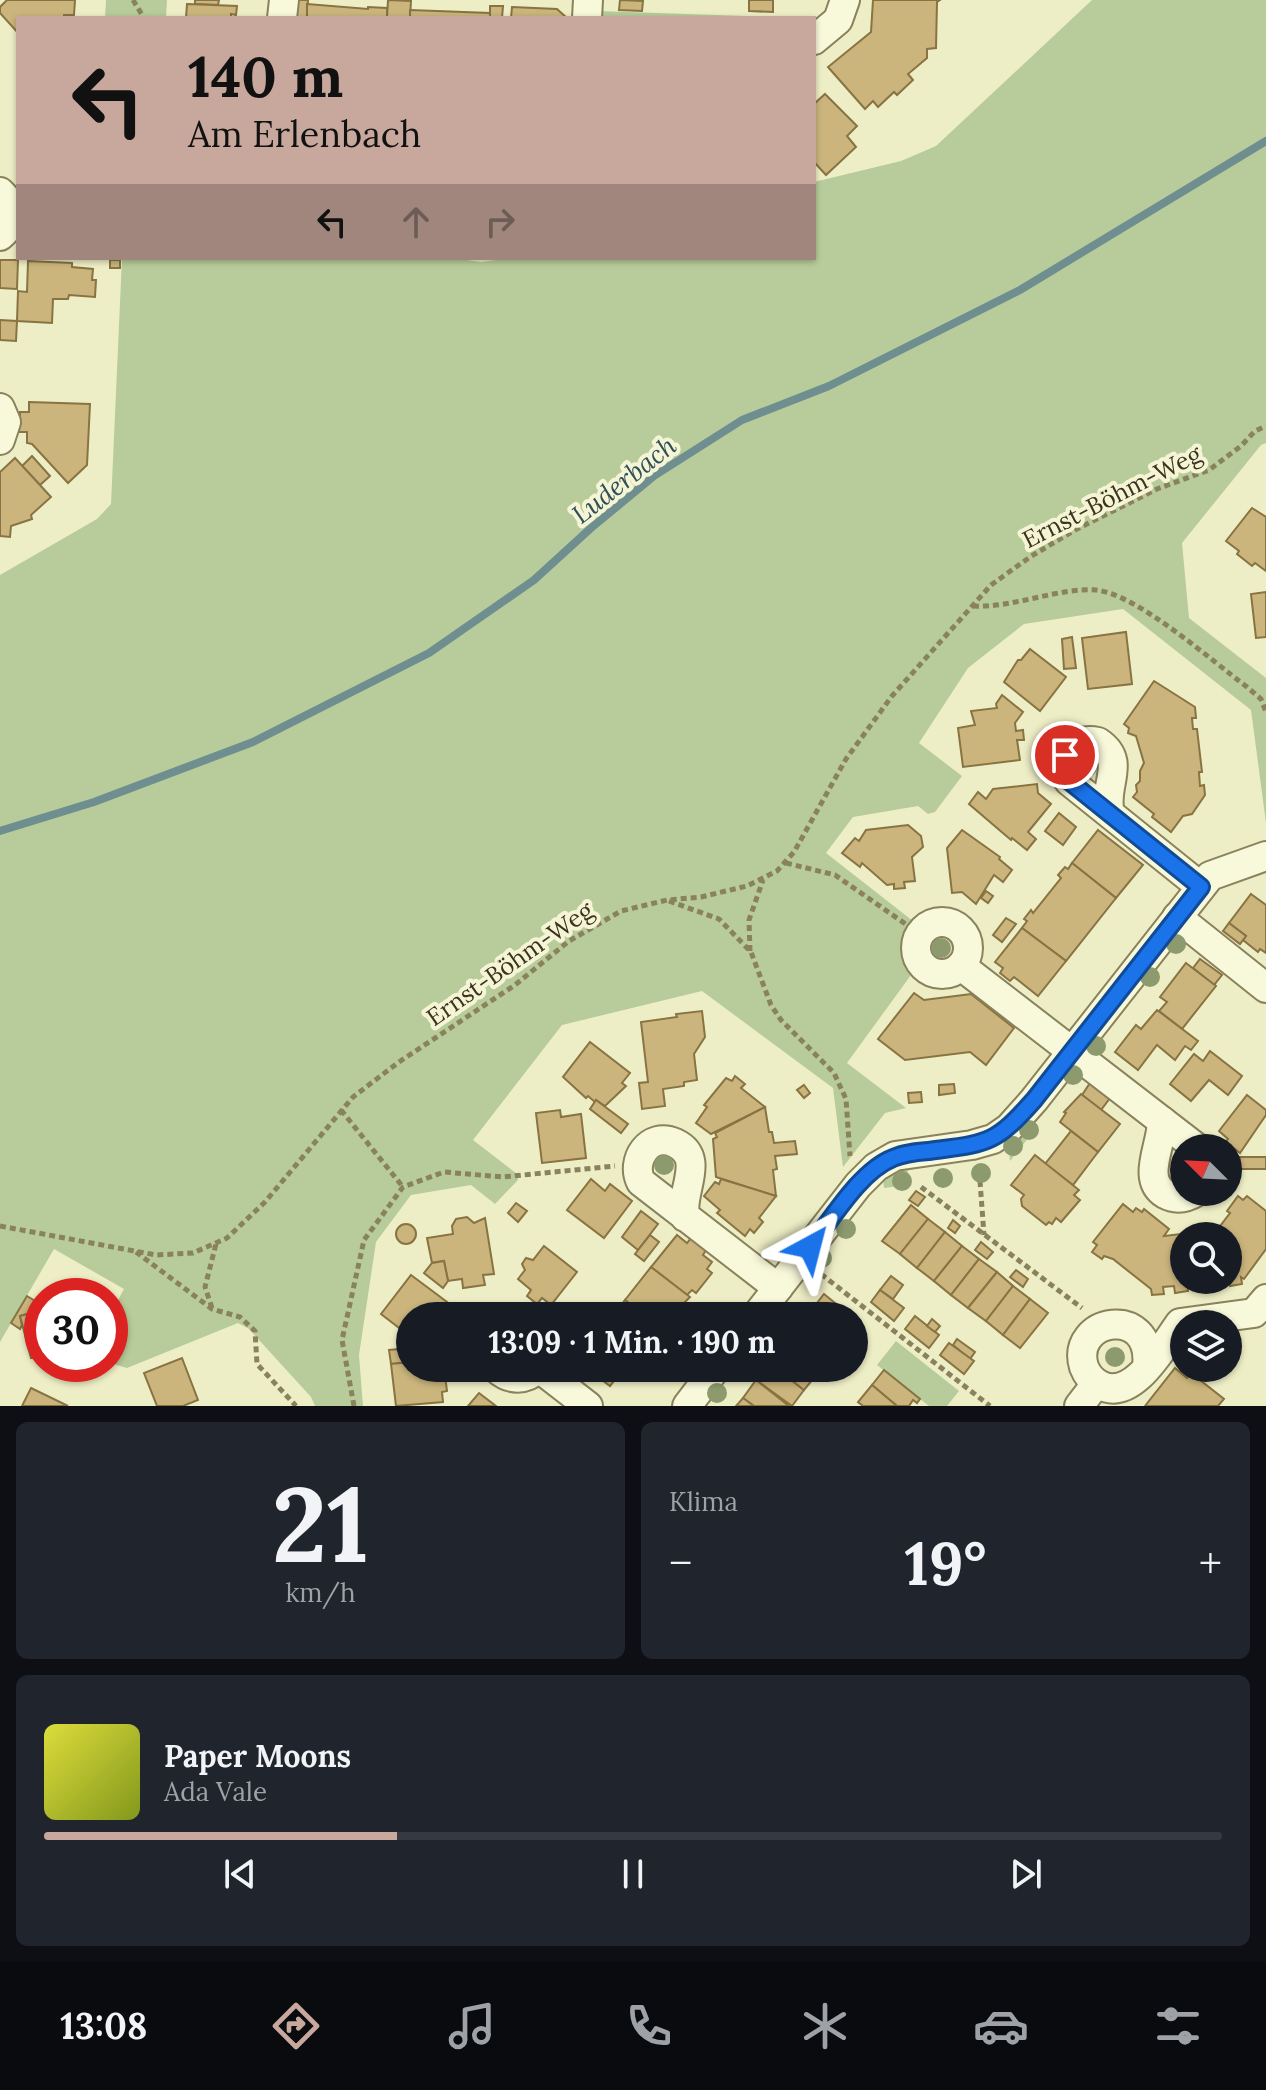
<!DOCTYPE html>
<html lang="de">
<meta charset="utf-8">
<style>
body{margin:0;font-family:Lora,serif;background:#20242c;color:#f1f3f6;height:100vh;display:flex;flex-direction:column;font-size:30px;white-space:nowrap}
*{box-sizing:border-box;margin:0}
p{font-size:26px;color:#9ea1a6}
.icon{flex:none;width:44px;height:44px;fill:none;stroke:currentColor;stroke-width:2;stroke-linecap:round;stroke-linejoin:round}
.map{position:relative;height:1406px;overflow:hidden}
.panel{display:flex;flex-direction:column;gap:16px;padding:16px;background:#0d0f14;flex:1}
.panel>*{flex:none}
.hud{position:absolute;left:16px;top:16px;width:800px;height:244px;border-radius:0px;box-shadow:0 2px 6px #0004;background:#c8a89c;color:#111;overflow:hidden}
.needle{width:52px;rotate:294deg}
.fabs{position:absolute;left:1170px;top:1134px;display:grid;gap:16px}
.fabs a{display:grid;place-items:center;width:72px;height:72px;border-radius:50%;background:#171b24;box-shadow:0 2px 6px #0004;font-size:40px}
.speed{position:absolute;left:24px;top:1278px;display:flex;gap:16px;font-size:40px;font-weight:700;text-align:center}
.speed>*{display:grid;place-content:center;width:104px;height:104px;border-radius:50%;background:#171b24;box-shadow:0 2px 6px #0004;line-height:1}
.speed .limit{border:12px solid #d22;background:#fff;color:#111}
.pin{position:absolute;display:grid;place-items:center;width:68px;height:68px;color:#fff;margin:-34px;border:4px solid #fff;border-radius:50%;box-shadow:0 2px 8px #0007}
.me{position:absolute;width:88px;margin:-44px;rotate:38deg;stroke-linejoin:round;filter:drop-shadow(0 0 6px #0008)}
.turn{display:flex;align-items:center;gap:28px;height:168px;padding:0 40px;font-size:36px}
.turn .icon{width:104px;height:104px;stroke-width:2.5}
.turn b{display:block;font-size:56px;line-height:68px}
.lanes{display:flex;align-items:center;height:76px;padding:0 40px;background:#0003;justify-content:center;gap:40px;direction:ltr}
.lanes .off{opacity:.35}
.big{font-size:60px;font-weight:700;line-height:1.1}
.panel .tile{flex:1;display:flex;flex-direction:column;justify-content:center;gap:12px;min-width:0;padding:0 28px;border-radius:12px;background:#20242c}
.panel .dial{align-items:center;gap:0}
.dial b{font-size:104px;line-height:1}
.song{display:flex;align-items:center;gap:24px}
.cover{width:96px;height:96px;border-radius:12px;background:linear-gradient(135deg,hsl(60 70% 55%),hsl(70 70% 35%))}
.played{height:8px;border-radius:4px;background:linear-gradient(90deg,#c8a89c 30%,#363941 30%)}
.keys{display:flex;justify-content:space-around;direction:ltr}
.heat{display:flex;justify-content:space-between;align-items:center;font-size:44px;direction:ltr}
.panel .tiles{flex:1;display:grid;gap:16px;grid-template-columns:1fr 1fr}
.tile:last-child{grid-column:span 2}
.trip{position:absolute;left:396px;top:1302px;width:472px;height:80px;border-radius:40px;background:#171b24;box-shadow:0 2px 6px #0004;font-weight:700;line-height:80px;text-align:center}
.tab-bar{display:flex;height:128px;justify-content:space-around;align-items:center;background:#090b0e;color:#9ea1a6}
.tab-bar .icon{width:56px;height:56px}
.tab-bar .on{color:#c8a89c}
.tab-bar b{font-size:36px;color:#f1f3f6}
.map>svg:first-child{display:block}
.green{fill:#b7cc9a}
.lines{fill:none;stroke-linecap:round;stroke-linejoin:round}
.stream{stroke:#6e8e90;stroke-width:8}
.building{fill:#cbb57d;stroke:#887342;stroke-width:2}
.street-casing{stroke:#89825c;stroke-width:32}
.path{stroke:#89825c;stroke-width:5;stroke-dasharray:6 4;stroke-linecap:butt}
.street{stroke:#f8f9da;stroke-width:28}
.tree{fill:#8c9a6e}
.route-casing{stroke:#114b97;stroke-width:20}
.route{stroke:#1a73e8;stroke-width:14}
.labels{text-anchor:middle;stroke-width:8;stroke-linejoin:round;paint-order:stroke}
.street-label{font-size:24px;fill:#3a341f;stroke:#f5f5d6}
.water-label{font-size:26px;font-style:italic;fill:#2f4f59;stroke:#f5f5d6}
</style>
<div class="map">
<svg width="1266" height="1406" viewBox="0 0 1266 1406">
<rect width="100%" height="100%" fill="#eeeec6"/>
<g class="green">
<polygon points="106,0 167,0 166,18 105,18"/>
<polygon points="1092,0 1266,0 1266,443 1261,445 1182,543 1189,618 1266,678 1266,823 1251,710 1123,609 1024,624 968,668 919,743 962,776 935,812 928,814 918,806 853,817 826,853 913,921 903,936 911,975 847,1063 906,1108 885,1113 843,1167 833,1088 702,991 562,1025 473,1140 517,1174 518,1180 495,1204 471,1185 411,1195 376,1242 359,1355 363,1406 315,1406 311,1397 249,1329 238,1323 127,1368 110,1363 110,1315 124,1289 54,1249 0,1342 0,575 97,519 111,504 122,258 453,258 481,262 512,258 814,258 814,182 901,161 936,146"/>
<polygon points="599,11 746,16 747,18 599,18"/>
<polygon points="1027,1125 1038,1126 1010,1161 1008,1143"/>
<polygon points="907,1164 909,1185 884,1188 883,1177"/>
<polygon points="896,1341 959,1391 947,1406 929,1406 877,1365"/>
</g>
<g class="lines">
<polyline class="stream" points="0,831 94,802 253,742 429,653 534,580 591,528 654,476 742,420 829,386 1020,290 1266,141"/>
</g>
<g class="building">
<polygon points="7,0 75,0 74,15 64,15 64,18 18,18 18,33 0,13 0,7"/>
<polygon points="195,0 219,0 218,5 195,4"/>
<polygon points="296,0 308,0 307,17 296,17"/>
<polygon points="388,0 411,1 410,18 387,18"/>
<polygon points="620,0 643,1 642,11 619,10"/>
<polygon points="749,0 773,0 773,12 749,11"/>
<polygon points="873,0 940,0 937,2 936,48 927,49 927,58 908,74 913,80 897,95 894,92 878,107 873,101 865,109 828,67 871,32"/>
<polygon points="187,4 237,6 236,15 231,14 231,18 186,18"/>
<polygon points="307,4 368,9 368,7 387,8 387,18 307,18"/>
<polygon points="490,6 503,6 502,18 490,18"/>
<polygon points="512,7 557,9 567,18 511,18"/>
<polygon points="410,10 490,13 490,18 410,18"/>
<polygon points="825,94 857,126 847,136 856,147 826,175 814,162 814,104"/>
<polygon points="0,260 18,260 17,289 0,288"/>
<rect x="110" y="260" width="10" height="8"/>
<polygon points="28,261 72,263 72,267 93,269 92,280 96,280 95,297 69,295 68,299 53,299 52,323 17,321 18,291 27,292"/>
<polygon points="0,320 17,321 16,341 0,340"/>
<polygon points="29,402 90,404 87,465 68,483 32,444 27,443 27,432 19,432 20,412 29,412"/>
<polygon points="32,456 50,476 40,485 22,466"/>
<polygon points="15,458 51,497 31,515 32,519 11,526 10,537 0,536 0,472"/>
<polygon points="1252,508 1266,517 1266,571 1255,563 1252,566 1237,554 1239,551 1226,541"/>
<polygon points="1266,592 1266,637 1256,638 1251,594"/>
<polygon points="1126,632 1132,684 1088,689 1082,638"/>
<polygon points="1072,637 1076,668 1064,669 1062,639"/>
<polygon points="1030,649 1066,677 1040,711 1004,682 1018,660 1021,660"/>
<polygon points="1154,681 1195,707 1196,718 1192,718 1193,729 1197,729 1202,772 1199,772 1200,786 1204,785 1205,795 1192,814 1183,816 1171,832 1152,817 1154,814 1133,797 1137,792 1136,785 1140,781 1140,771 1144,763 1136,736 1128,733 1129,728 1124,724"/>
<polygon points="1002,695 1023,712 1015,723 1016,731 1023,730 1024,740 1017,740 1020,760 963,767 958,728 975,725 971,711 997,708 996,704"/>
<polygon points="1037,784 1038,793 1051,804 1028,832 1036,839 1027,850 1012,838 1011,840 969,804 978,792 986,799 993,789"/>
<polygon points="1059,813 1076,827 1063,845 1045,831"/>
<polygon points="908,825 921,836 923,847 912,857 915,881 904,882 905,888 894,889 894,884 887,885 862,863 860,867 842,853 855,838 859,841 866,830"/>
<polygon points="962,830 1000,857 999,859 1012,870 1003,882 994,875 976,904 962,892 952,893 947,848"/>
<polygon points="1098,830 1143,865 1116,898 1072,863"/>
<polygon points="1072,863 1116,898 1066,961 1022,928 1027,921 1024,919 1031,910 1033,913 1061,878 1058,875 1065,867 1068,869"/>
<polygon points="986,891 993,896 988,903 981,898"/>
<polygon points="1251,894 1266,905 1266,953 1260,949 1258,952 1243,940 1246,936 1229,923"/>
<polygon points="1006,918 1016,924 1002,942 993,935"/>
<polygon points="1229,923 1246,936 1240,944 1223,931"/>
<polygon points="1022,928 1066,961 1038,996 1014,977 1010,981 1000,973 1003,968 995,962"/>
<polygon points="1200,959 1222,975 1214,985 1193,968"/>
<polygon points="1186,963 1216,986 1182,1029 1159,1011 1167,1002 1160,997"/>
<polygon points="914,993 924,1000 971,994 1014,1028 986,1065 970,1052 905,1060 878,1039"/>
<polygon points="1157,1010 1198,1041 1191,1050 1185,1046 1175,1060 1157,1045 1138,1070 1115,1052 1136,1025 1141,1029"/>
<polygon points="702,1011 705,1037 694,1054 697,1080 684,1082 684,1086 663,1089 665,1106 642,1109 639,1083 648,1082 641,1022 677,1017 676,1014"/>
<polygon points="590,1042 630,1073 622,1083 626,1086 605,1106 596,1100 595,1102 588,1096 586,1098 563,1077"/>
<polygon points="1210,1051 1242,1076 1228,1095 1209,1080 1191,1101 1170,1084 1194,1054 1203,1061"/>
<polygon points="735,1076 745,1084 741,1088 765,1107 711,1134 696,1123 707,1107 704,1105 726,1078 732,1081"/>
<polygon points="1090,1083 1110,1098 1101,1110 1082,1095"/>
<polygon points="954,1084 955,1093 939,1095 939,1085"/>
<polygon points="804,1085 810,1093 804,1098 797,1090"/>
<polygon points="921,1092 922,1102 909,1103 908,1093"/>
<polygon points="1081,1094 1120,1124 1098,1152 1060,1122 1066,1113 1064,1112"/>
<polygon points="1247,1095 1266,1110 1266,1115 1240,1153 1226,1142 1228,1139 1219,1131"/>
<polygon points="596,1100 628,1124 621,1133 590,1109"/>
<polygon points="765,1107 769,1132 772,1132 774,1143 795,1141 797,1154 775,1156 777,1169 773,1170 776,1196 716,1177 713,1139 717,1137 715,1133"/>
<polygon points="560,1110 561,1117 581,1114 586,1158 542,1163 536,1113"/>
<polygon points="1071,1131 1098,1152 1073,1185 1045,1164"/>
<polygon points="1035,1155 1079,1190 1074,1195 1080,1200 1061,1222 1056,1218 1052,1224 1049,1222 1046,1225 1022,1206 1021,1199 1024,1195 1011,1185"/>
<rect x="1240" y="1157" width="26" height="12"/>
<polygon points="591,1179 605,1191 610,1184 632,1201 604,1238 567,1210"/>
<polygon points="721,1179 776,1196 759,1218 763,1222 754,1233 750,1229 745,1236 717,1213 720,1210 704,1196 715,1182 719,1184"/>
<polygon points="916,1191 925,1197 918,1206 909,1200"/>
<polygon points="1238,1196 1243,1200 1247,1196 1266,1211 1266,1249 1244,1279 1241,1277 1242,1284 1230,1286 1228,1236 1191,1236 1190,1233 1217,1230 1230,1213 1227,1211"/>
<polygon points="516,1203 527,1211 518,1222 508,1213"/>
<polygon points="1123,1204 1133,1212 1136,1208 1142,1212 1144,1209 1169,1229 1164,1236 1190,1233 1191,1236 1184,1236 1184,1280 1197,1280 1197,1284 1188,1288 1188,1291 1175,1293 1174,1286 1163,1287 1164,1294 1152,1295 1151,1289 1113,1259 1104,1256 1102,1259 1092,1252 1097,1245 1093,1242"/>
<polygon points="911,1205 928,1219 900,1254 882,1241"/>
<polygon points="641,1211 658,1224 638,1250 622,1237"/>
<polygon points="467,1217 474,1223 485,1218 494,1274 483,1275 485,1285 463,1288 462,1279 448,1281 444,1261 432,1263 427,1238 453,1234 452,1226 456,1219"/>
<polygon points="928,1219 945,1232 917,1268 900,1254"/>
<polygon points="953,1220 960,1226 955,1233 948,1228"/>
<circle cx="406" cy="1234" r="10"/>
<polygon points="945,1232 962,1246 934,1281 917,1268"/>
<polygon points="650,1235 659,1242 644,1261 635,1254"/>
<polygon points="677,1235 687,1243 691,1238 706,1250 703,1255 712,1262 707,1269 712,1273 696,1293 692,1290 687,1295 651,1267"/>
<polygon points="981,1242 993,1252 987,1259 975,1250"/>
<polygon points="544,1246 577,1272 551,1305 542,1298 537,1304 527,1296 531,1290 518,1279 525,1270 522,1264 526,1258 533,1260"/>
<polygon points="962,1246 979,1259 951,1295 934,1281"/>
<polygon points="979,1259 997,1272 968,1308 951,1295"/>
<polygon points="444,1261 448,1281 443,1288 424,1273 432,1263"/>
<polygon points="651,1267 690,1297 678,1309 680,1311 676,1316 645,1316 625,1300"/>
<polygon points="1016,1270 1028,1279 1023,1287 1010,1277"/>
<polygon points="997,1272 1013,1286 986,1321 968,1308"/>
<polygon points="411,1275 447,1302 437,1316 410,1316 410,1330 405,1327 403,1331 381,1314"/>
<polygon points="891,1276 903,1285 893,1299 880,1290"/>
<polygon points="1197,1280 1223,1280 1218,1280 1219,1288 1206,1290 1205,1286 1197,1284"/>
<polygon points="1013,1286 1030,1299 1003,1335 986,1321"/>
<polygon points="880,1290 904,1308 894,1321 871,1302"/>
<polygon points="824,1294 851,1316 816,1316 810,1312"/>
<polygon points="27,1296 37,1302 31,1313 20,1316 22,1325 20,1329 11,1323"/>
<polygon points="1030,1299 1048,1313 1020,1348 1003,1335"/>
<polygon points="625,1300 645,1316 613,1316"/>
<polygon points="42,1305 42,1356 31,1358 20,1316 35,1312 36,1307"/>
<polygon points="915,1316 939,1335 929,1348 905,1329"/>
<polygon points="932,1319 940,1326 935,1332 927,1326"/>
<polygon points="957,1339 975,1352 970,1359 953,1345"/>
<polygon points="949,1343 974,1361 964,1374 940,1355"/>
<polygon points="410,1348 410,1362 391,1364 389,1350"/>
<polygon points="182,1358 198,1400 183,1406 157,1406 144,1373"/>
<polygon points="410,1362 410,1368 444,1368 447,1391 442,1392 443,1402 396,1406 391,1364"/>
<polygon points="586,1368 624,1368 610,1386"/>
<polygon points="766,1368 776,1368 804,1390 792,1406 756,1380"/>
<polygon points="776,1368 812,1368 818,1373 804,1390"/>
<polygon points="1175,1368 1187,1378 1191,1373 1224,1399 1218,1406 1145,1406"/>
<polygon points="884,1370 920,1399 917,1403 913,1400 909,1406 897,1406 872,1385"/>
<polygon points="756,1380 789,1406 754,1406 743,1398"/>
<polygon points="872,1385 897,1406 863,1406 858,1402"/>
<polygon points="31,1388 68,1406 22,1406"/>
<polygon points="479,1393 496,1406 468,1406"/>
<polygon points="743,1398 754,1406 736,1406"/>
</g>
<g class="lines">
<defs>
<g id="street">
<polyline points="282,18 284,0"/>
<polyline points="587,18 588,0"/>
<polyline points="814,40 838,20 845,0"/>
<path d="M 0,192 C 15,206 16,223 0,236"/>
<polyline points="0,408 6,422 0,440"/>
<path d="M 1110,814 C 1102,785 1128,762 1098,742 C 1071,736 1057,758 1069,781 L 1201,887"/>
<polyline points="1177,917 1266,988"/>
<circle cx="942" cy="948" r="26"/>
<polyline points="961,966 1197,1148"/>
<path d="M 1162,1121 C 1162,1145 1141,1179 1165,1194 C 1176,1200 1186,1198 1196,1192"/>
<path d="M 685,1217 C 679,1192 707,1158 675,1143 C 649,1131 630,1161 641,1182 L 778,1288"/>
<polyline points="756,1316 858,1185 876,1167 895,1156 972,1145 993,1139 1009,1128 1034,1100 1210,876 1266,856"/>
<path d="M 1147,1367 C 1154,1303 1069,1318 1084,1367 C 1087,1375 1092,1381 1100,1385 C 1133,1403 1163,1346 1180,1323 L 1254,1313 L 1266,1299"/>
<path d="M 496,1368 C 510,1381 525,1381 539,1368"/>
<polyline points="539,1368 588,1406"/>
<polyline points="687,1406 716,1368"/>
<polyline points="1079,1406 1096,1384"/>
</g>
</defs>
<use href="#street" class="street-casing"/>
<g class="path">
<polyline points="133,0 144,18"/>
<path d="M 973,606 C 1014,608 1060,587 1096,590 C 1137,594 1212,661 1247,687 L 1261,699 L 1266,712"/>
<polyline points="786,863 835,875 920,934"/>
<polyline points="669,901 719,919 751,952 771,1005 781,1020 834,1073 846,1099 850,1156"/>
<polyline points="750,951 749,920 763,880"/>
<polyline points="341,1110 403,1187"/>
<polyline points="980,1181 984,1235"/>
<polyline points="921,1187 1082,1308"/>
<polyline points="0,1226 156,1255 193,1253 227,1238 265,1202 353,1097 399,1062 515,985 569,941 621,911 667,900 701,897 747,886 777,871 794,852 846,759 892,696 991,585 1030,557 1075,530 1157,489 1209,470 1241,446 1255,431 1266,426"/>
<polyline points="136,1252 212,1309 240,1317 255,1331 257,1364 296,1406"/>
<polyline points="821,1274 990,1406"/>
<polyline points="212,1308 205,1287 216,1244"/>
<polyline points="354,1406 342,1340 364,1240 403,1187 444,1172 503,1177 615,1166"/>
</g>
<use href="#street" class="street"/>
</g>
<g class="tree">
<circle cx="1087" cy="767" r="10"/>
<circle cx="1176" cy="944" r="10"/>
<circle cx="941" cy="948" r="10"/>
<circle cx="1150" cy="977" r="10"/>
<circle cx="1096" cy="1046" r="10"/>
<circle cx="1073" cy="1075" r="10"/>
<circle cx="1029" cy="1130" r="10"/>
<circle cx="1013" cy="1146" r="10"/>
<circle cx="664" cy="1165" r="10"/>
<circle cx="981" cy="1173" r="10"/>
<circle cx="943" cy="1178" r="10"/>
<circle cx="902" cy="1181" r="10"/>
<circle cx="846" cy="1229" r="10"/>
<circle cx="822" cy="1258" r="10"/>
<circle cx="1115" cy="1357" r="10"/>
<circle cx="717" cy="1393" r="10"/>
</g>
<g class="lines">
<defs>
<path id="route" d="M 810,1247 C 832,1219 860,1171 893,1158 C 904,1153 917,1152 929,1151 C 988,1143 994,1145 1034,1100 L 1201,887 L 1069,781 L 1064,771 L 1065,755"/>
</defs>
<use href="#route" class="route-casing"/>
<use href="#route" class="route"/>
</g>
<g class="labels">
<g class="street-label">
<text transform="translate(1112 497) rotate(-27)" y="8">Ernst-Böhm-Weg</text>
<text transform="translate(510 964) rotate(-35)" y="8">Ernst-Böhm-Weg</text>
</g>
<g class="water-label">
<text transform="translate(624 480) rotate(-38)" y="9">Luderbach</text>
</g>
</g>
</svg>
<div class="fabs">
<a><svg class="needle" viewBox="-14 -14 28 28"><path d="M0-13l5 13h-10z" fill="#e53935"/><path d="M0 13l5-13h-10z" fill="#9ea1a6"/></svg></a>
<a><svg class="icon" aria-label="search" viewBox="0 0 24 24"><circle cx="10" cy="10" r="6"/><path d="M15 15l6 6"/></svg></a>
<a><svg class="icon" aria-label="layers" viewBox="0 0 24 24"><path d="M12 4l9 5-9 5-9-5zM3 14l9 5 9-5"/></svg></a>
</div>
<div class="speed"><div class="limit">30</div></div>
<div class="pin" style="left:1065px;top:755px;background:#d93025"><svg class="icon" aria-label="arrive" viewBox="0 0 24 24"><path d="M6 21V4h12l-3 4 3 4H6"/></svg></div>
<svg class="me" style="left:810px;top:1247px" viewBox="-20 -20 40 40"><path d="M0-17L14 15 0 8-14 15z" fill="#1a73e8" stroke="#fff" stroke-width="4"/></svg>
<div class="trip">13:09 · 1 Min. · 190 m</div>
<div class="hud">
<div class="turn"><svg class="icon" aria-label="left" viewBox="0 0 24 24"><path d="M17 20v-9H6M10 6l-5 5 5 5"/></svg><div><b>140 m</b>Am Erlenbach</div></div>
<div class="lanes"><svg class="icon" aria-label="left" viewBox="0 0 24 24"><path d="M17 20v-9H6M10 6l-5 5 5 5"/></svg><svg class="icon off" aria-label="ahead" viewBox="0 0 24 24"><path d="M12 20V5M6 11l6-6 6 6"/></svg><svg class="icon off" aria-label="right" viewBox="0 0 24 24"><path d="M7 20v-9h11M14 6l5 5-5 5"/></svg></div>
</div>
</div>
<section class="panel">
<div class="tiles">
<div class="tile dial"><b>21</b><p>km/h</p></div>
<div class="tile"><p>Klima</p>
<div class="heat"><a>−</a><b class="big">19°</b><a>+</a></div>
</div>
<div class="tile">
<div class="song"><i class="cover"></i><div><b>Paper Moons</b><p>Ada Vale</p></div></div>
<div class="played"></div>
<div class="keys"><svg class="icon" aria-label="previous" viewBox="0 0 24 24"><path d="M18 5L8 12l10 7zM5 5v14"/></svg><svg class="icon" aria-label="pause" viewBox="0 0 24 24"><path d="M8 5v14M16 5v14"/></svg><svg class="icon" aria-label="next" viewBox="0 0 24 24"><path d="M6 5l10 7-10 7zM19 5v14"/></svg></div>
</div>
</div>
</section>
<nav class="tab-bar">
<b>13:08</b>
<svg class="icon on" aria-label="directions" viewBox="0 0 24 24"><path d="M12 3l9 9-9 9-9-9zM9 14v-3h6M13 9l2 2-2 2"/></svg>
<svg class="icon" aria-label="music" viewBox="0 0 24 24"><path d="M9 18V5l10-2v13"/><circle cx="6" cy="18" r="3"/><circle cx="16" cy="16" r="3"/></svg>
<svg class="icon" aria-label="phone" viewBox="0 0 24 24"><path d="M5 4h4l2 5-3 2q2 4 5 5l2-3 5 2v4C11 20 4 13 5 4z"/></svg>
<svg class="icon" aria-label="climate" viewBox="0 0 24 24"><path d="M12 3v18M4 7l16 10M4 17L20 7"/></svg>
<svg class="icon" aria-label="car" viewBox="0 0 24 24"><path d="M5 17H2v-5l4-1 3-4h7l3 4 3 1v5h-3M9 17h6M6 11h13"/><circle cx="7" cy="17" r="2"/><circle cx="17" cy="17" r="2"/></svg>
<svg class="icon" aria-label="filters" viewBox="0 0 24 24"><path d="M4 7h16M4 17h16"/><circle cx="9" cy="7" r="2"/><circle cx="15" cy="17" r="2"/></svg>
</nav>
